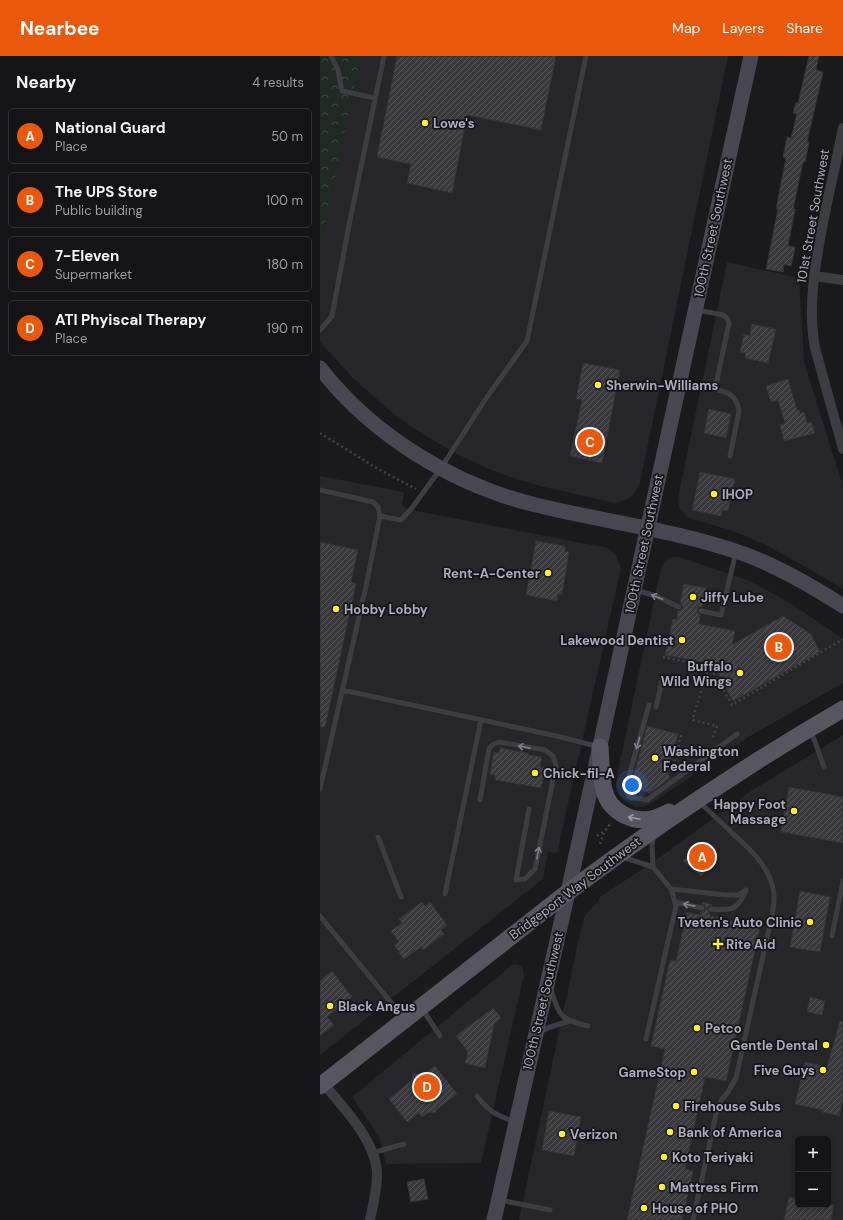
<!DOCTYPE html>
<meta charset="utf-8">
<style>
:root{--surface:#141315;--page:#212022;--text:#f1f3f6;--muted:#9d9ea0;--line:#333234;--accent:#ea580c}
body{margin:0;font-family:"DM Sans",sans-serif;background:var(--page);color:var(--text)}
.controls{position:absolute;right:12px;bottom:12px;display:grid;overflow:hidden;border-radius:6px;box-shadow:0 2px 6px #0003}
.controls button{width:36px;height:36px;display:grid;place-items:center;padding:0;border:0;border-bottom:1px solid var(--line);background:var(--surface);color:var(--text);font:20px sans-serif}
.you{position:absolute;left:312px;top:729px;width:14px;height:14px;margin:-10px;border:3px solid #fff;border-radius:50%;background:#1a73e8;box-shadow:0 0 0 6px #1a73e833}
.badge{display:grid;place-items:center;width:26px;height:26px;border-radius:50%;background:var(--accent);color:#fff;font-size:13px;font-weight:700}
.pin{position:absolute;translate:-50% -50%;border:2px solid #fff;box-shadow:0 1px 4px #0006}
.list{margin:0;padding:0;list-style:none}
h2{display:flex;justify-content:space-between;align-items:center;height:52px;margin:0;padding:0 16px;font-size:17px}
h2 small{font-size:13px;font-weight:400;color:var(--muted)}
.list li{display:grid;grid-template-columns:26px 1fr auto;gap:12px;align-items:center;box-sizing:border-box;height:56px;margin:0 8px 8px;padding:0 8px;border:1px solid var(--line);border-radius:6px}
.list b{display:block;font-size:15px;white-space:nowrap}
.list p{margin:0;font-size:13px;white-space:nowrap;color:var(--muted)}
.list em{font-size:13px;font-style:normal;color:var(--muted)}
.map{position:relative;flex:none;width:523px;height:1164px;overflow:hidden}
header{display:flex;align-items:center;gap:24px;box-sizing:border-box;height:56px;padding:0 20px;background:var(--accent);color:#fff}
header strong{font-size:19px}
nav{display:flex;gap:22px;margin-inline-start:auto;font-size:14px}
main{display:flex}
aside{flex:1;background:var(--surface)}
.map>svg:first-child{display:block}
.built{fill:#262529;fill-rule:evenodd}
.forest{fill:url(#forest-crowns)}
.building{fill:url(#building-hatch);stroke:#343338}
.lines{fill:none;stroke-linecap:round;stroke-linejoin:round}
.path{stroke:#404048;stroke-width:2.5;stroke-dasharray:2 3;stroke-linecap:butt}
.service{stroke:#3c3c43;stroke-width:5}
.minor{stroke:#3c3c43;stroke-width:10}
.secondary{stroke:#484751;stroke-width:15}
.primary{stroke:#565560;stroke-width:17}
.oneway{stroke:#7e7f8c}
.oneway2{stroke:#999aaa}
.poi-dot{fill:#fff12d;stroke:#151417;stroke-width:1.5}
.labels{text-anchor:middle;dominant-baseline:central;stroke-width:3.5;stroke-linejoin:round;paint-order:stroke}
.poi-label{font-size:13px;font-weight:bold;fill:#aaabbc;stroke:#151417;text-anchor:start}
.street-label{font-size:13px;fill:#aaabbc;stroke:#151417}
</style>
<header>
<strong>Nearbee</strong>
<nav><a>Map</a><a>Layers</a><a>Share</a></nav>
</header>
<main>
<aside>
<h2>Nearby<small>4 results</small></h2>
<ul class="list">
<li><span class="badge">A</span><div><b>National Guard</b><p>Place</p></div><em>50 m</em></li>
<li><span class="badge">B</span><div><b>The UPS Store</b><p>Public building</p></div><em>100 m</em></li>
<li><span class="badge">C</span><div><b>7-Eleven</b><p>Supermarket</p></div><em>180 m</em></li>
<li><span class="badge">D</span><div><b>ATI Phyiscal Therapy</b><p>Place</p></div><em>190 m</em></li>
</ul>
</aside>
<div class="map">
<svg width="523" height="1164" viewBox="0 0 523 1164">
<defs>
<pattern id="forest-crowns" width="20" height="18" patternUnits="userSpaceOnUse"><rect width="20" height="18" fill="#202a24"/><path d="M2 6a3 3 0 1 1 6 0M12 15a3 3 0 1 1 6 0" fill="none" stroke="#3e4642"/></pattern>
<pattern id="building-hatch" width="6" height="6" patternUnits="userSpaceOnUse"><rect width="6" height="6" fill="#3a393e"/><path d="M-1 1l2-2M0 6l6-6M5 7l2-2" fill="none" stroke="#545358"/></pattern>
</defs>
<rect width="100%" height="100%" fill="#1a191c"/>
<path class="built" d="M41,0H408L320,427L315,437L306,444L295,447L224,431L196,423L169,413L143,401L118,387L93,372L70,355L33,322L0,286V193Z
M407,206L479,222L484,306L523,430V533L498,518L444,488L415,476L367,461L359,451L358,442Z
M0,420L84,436L82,449L86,453L288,492L296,499L301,512L237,797L228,796L223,823L0,999Z
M353,501H359L430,525L470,547L519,580L523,585V627L430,680L332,747L323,751H316L304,745L299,738L297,732V720L341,512L344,507L348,503Z
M523,679V1164H199L260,877L264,862L269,854L278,846L280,841L298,829L336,804L431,735ZM478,1083H508V1149H478Z
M195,908L201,910L203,913L204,919L161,1107L66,1108L59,1081L32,1041L192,909Z"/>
<path class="forest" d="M0,0H41L0,193Z"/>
<path class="building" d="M77,0H236L221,74L147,59L132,137L87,127L91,108L57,101Z
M489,0H499L496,14L503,16L487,86H489L485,106H483L473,153H475L468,190L475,191L474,197L471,210L464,208L463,216L446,213L458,153H456L466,102L463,101L467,81L471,82L477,58L473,57L476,47H478Z
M432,268L456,273L448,307L425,302L426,297L420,296L424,278L430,280Z
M263,307L300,314L282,407L250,400L262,344L256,343Z
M468,323L477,354H479L480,358L484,356L487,367L491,366L495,377L464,385L460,369L465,367L458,344L451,346L446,330Z
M389,353L411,358L406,382L384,377Z
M380,416L415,423L408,455L402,454L401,460L372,454Z
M216,485L245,490V495L249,496L242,539L238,538L237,545L206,539Z
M0,486L38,494L31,526L36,528L5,671H0Z
M364,528L386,532L382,551H379L377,554V557L380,559L379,568L415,575L412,589L463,560L491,578L500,596L413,645L393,608L345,599L353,563L357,564L358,555L361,554L363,552L362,549L360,547Z
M327,670L358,678L347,716L350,722L330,737L311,730Z
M180,692L208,697V699L222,701L220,711L226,712L221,732L175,724V719L170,718L174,696L179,697Z
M469,731L523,741V787L461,776Z
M383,786L399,799L381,820L363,805L374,792L377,793Z
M480,835L510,841L500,896L470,891Z
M102,846L105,850L110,846L127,869L121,874L124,878L103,894L101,891L84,903L74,889L79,886L71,875L82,867L79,863Z
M383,846L392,849L389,850L387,852L388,855L390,857V860L440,872L406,1025L385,1021L365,1113L373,1115L362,1164H307L345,993L331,990L350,904L356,905L367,856L380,859L381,856L385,855L386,852L385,849L382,848Z
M12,915L32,941L7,961L14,969L0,980V925Z
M490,941L505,945L502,959L487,956Z
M173,952L181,962L174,968L165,1012L145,1007L148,996L136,980Z
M520,965L523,966V1042L519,1060L502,1056V1054L475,1048L485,1006L507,1011Z
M115,1010L137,1038L116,1054L115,1057L109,1056L102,1061L99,1057L87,1066L69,1043L92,1024L93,1017L103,1018Z
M229,1055L261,1061L254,1100L222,1094Z
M104,1123L108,1143L91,1146L87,1126Z
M469,1141L478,1143V1149H514L511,1164H464Z"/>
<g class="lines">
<path class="path" d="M0,377L58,413L96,433
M343,601L390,611L412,649L523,583
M388,611C385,629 376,646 373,664L397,670L392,684
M352,715L362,676
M277,780L283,776
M280,788L284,776L291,767"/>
<path class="service" d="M11,0L18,14L22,35L55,42
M0,274L12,260L29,169L64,0
M360,326L395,333L409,267L407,262L403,259L377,254
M395,333C410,337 416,339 419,355L410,400
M0,434L53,446L58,451L60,460L46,530L0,733
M60,460L81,464L92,452L121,412L167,341L207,285L266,0
M315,534L336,540L359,551
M381,555L401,559L416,496
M22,634L241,681L279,691
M329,649L307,727L306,733L309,741L327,744L417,678
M336,651L343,621
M491,675L504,711
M160,744L169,693L172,689L179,686L225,694L233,700L236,709L215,813L205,823L196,824L209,753
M58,781L81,841
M302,801L333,811
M351,833L405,839H418L426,834
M125,838L161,664
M355,846L382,852
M391,853C412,855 418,854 426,834
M0,860L83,961
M512,880L523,825
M231,934C240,961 240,963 268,970
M103,954L120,980
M220,976L230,971L250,965
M326,983L356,850L351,833L333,811L332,789L334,780
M157,1040C169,1056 176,1059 195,1066
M52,1097L84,1088
M180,1144L230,1154
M373,1164L396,1058L402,1043L408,1036L416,1022L449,873C451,862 455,850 454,839C452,812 430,793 411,776C401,766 390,756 379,746"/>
<path class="minor" d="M523,72C517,102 510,132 504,162C496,204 487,249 495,292L523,393
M494,220L523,224
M3,1027C23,1051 54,1083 57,1115C58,1130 53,1149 50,1164"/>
<path class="secondary" d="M0,312C52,379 133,429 216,449C285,466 356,474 424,498C460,511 492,530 523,550
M174,1164L248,836L431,0"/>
<path class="primary" d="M280,691C281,704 281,722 284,734C289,755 311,767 332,763C338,761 344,759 349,756
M0,1030L248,836C336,770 428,708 523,653"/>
</g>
<defs><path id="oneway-shaft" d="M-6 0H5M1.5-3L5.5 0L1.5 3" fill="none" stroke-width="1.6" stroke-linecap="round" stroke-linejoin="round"/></defs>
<g class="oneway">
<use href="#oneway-shaft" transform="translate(337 541) rotate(-159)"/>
<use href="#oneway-shaft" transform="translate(318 687) rotate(106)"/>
<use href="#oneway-shaft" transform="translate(204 691) rotate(-169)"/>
<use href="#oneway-shaft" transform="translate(218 797) rotate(-79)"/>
<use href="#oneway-shaft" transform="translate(369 849) rotate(-169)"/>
</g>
<use class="oneway2" href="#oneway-shaft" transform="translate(314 762) rotate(-168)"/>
<g class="poi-dot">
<circle cx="105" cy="67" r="4"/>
<circle cx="278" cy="329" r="4"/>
<circle cx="394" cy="438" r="4"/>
<circle cx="228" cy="517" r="4"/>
<circle cx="373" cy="541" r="4"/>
<circle cx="16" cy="553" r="4"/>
<circle cx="362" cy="584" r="4"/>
<circle cx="420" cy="617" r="4"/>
<circle cx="335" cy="702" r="4"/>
<circle cx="215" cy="717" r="4"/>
<circle cx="474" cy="755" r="4"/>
<circle cx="490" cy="866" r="4"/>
<path d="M396 882h4v4h4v4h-4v4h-4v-4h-4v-4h4z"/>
<circle cx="10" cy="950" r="4"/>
<circle cx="377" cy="972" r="4"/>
<circle cx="506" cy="989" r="4"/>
<circle cx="503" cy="1014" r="4"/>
<circle cx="374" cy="1016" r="4"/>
<circle cx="356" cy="1050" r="4"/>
<circle cx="350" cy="1076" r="4"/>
<circle cx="242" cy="1078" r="4"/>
<circle cx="344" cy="1101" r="4"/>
<circle cx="342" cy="1131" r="4"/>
<circle cx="324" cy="1152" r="4"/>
</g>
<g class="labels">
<g class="poi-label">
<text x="113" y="67">Lowe's</text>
<text x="286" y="329">Sherwin-Williams</text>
<text x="402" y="438">IHOP</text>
<text x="220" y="517" text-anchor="end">Rent-A-Center</text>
<text x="381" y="541">Jiffy Lube</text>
<text x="24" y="553">Hobby Lobby</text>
<text x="354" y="584" text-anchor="end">Lakewood Dentist</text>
<text x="412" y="610" text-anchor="end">Buffalo<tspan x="412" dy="15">Wild Wings</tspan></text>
<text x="343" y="695">Washington<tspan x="343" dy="15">Federal</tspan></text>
<text x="223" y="717">Chick-fil-A</text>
<text x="466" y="748" text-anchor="end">Happy Foot<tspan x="466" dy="15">Massage</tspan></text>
<text x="482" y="866" text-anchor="end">Tveten's Auto Clinic</text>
<text x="406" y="888">Rite Aid</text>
<text x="18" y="950">Black Angus</text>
<text x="385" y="972">Petco</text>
<text x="498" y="989" text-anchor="end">Gentle Dental</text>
<text x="495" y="1014" text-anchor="end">Five Guys</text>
<text x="366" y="1016" text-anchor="end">GameStop</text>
<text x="364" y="1050">Firehouse Subs</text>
<text x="358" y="1076">Bank of America</text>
<text x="250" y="1078">Verizon</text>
<text x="352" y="1101">Koto Teriyaki</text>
<text x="350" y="1131">Mattress Firm</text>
<text x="332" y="1152">House of PHO</text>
</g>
<g class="street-label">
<text transform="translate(493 160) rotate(-80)">101st Street Southwest</text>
<text transform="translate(393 172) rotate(-78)">100th Street Southwest</text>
<text transform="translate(324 488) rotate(-78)">100th Street Southwest</text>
<text transform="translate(255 832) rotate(-37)">Bridgeport Way Southwest</text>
<text transform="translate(223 945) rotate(-77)">100th Street Southwest</text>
</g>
</g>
</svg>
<div class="controls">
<button>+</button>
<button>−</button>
</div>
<div class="you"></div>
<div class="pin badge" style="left:382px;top:801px">A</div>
<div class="pin badge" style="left:459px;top:591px">B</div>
<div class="pin badge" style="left:270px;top:386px">C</div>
<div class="pin badge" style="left:107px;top:1031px">D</div>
</div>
</main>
